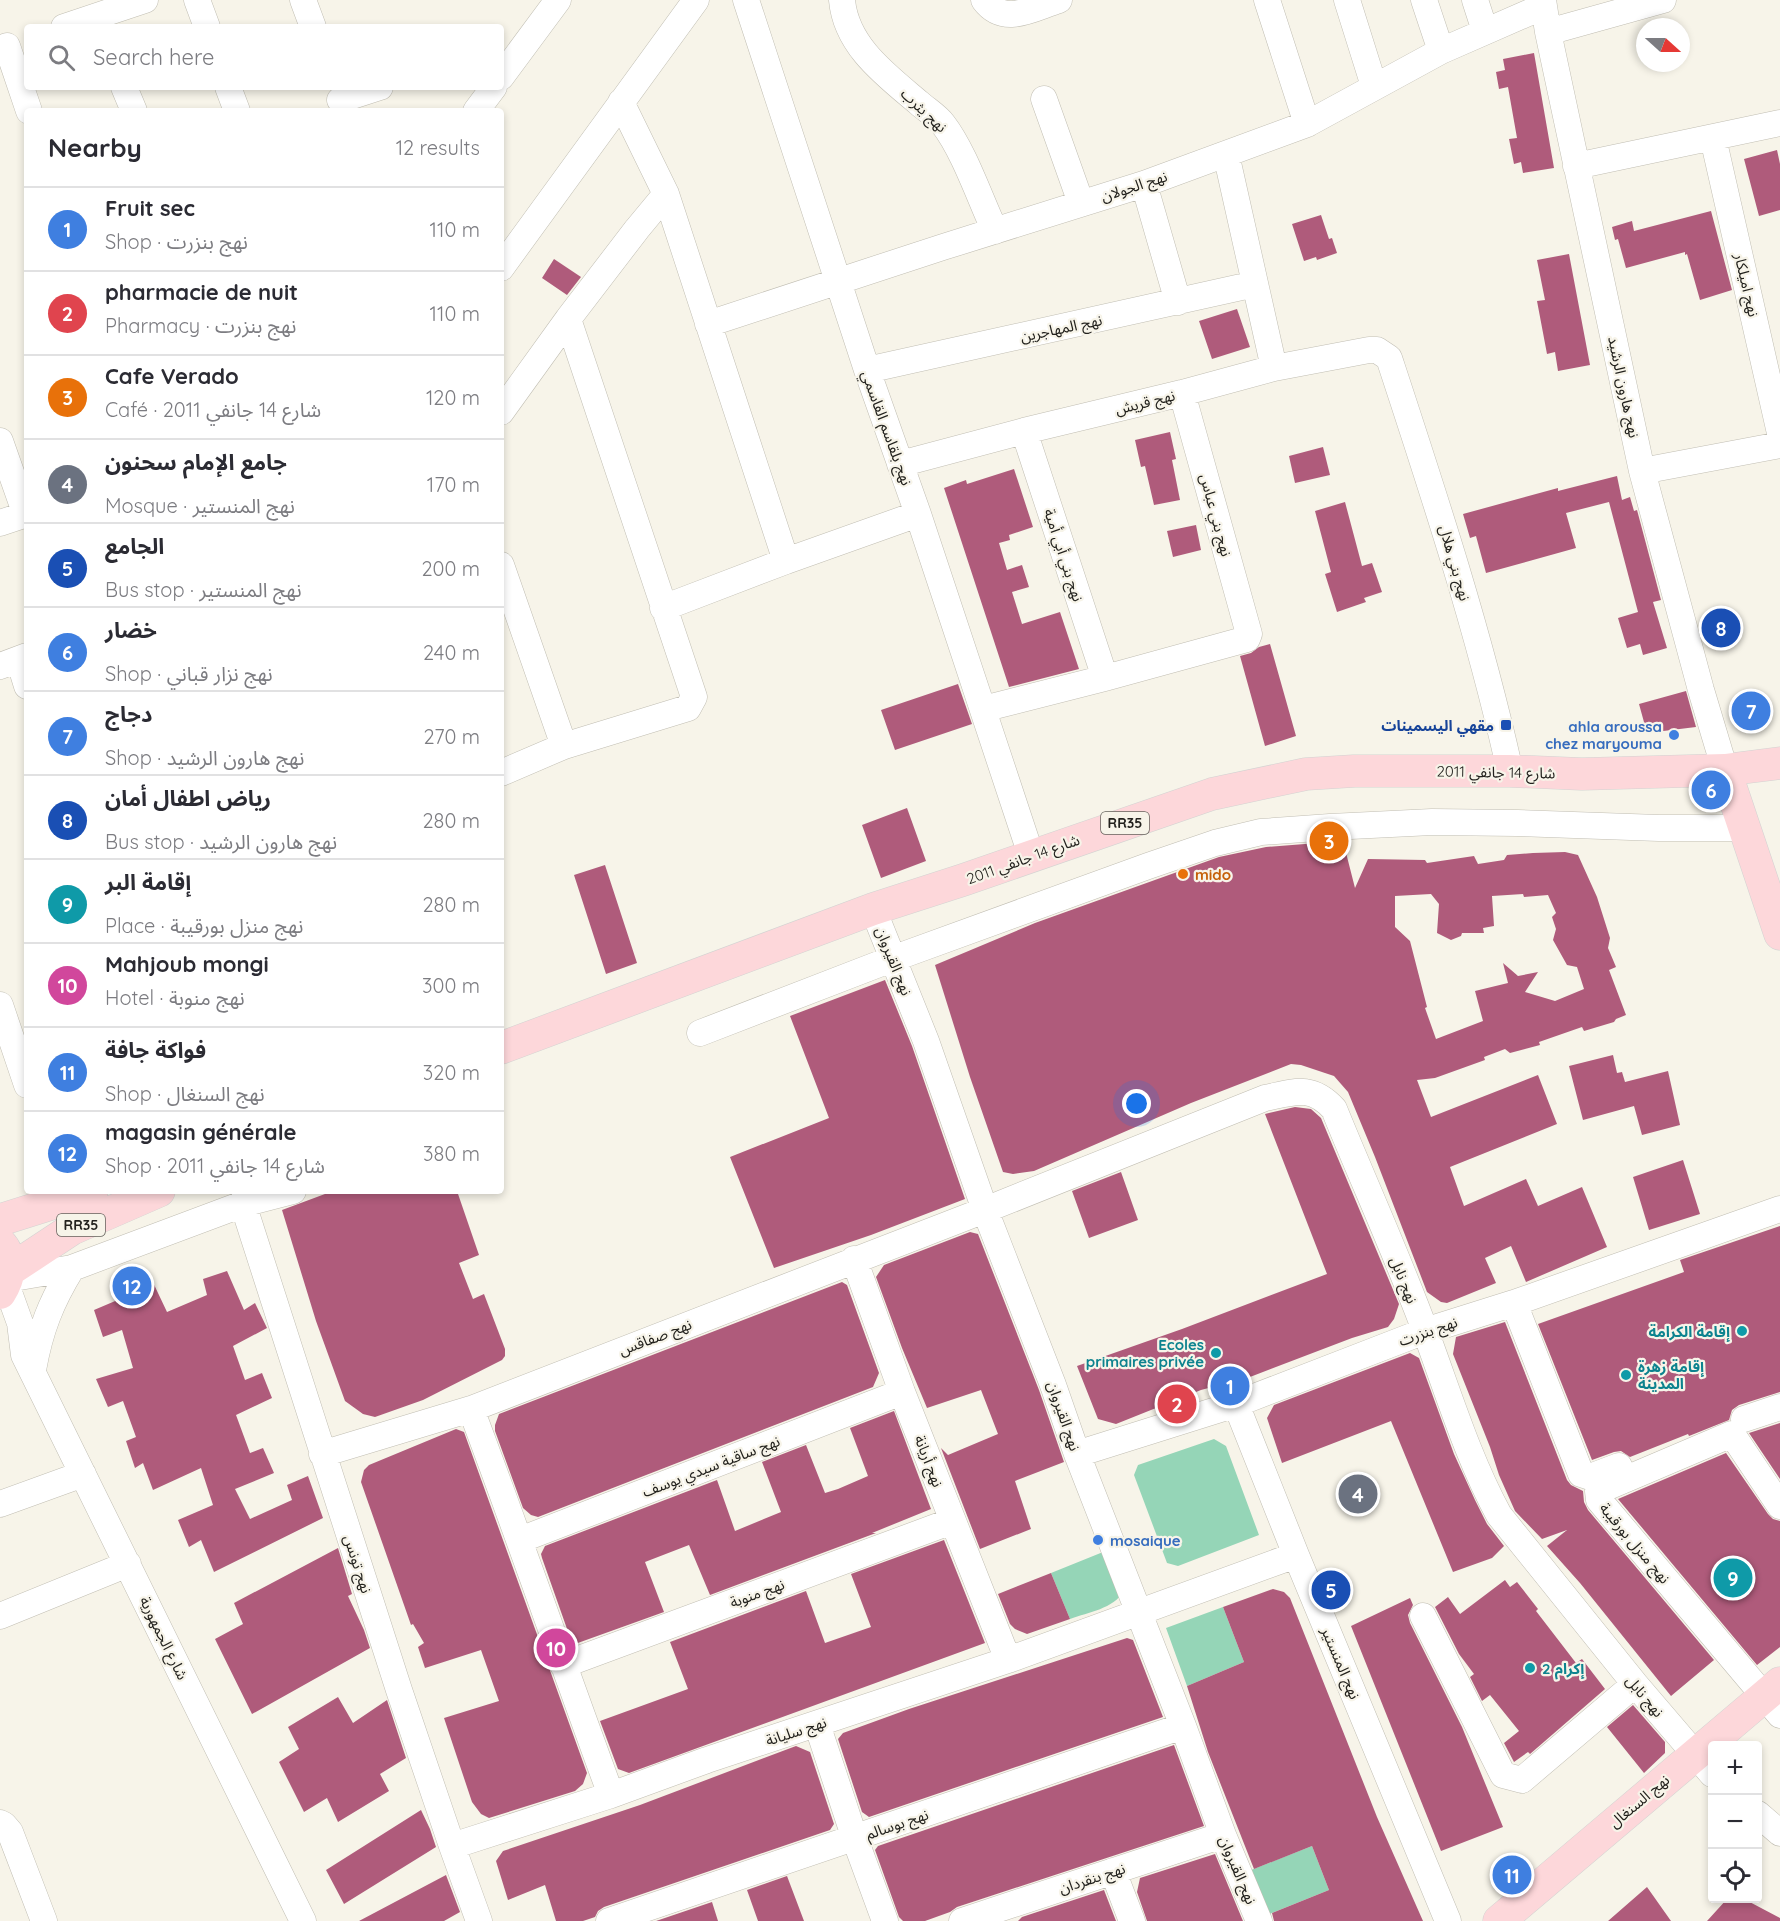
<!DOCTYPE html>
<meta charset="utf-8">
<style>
:root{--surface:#fff;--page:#f7f7f7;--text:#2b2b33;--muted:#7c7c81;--line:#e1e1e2;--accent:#883dae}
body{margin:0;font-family:Quicksand,"Noto Sans Arabic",sans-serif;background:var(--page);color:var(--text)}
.controls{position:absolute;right:18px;bottom:18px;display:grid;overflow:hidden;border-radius:6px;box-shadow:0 3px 9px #0003}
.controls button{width:54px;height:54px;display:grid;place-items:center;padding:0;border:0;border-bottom:2px solid var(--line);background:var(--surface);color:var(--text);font:30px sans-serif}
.compass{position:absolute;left:1636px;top:18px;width:54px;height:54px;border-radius:50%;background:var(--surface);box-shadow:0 3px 9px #0003;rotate:111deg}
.you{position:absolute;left:1137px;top:1104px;width:21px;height:21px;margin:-15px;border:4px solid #fff;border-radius:50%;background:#1a73e8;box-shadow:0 0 0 9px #1a73e833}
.badge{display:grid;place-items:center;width:39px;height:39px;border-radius:50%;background:var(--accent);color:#fff;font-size:20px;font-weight:700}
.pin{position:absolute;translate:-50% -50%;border:3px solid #fff;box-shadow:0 2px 6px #0006}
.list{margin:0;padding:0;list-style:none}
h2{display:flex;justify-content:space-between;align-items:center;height:78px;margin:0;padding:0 24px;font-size:26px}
h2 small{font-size:20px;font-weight:400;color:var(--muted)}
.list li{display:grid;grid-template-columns:39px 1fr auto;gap:18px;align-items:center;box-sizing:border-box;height:84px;padding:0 24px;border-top:2px solid var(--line)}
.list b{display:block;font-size:22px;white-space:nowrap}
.list p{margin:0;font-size:20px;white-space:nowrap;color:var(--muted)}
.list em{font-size:20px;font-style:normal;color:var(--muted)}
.icon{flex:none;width:33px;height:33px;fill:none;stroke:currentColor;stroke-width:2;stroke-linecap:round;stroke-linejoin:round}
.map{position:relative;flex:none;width:1780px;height:1921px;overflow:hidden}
.search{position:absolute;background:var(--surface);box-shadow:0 3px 9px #0003;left:24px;top:24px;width:480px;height:66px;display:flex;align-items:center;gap:15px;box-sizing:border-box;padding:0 21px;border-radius:6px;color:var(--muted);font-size:22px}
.panel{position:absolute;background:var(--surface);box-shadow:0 3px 9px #0003;left:24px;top:108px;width:480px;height:1086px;border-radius:6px}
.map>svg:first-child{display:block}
.green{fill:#95d5b7}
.building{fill:#af5b7b;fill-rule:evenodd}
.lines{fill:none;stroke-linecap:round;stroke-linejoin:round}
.minor-casing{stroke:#c1beb3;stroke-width:27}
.major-casing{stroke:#d3d3d2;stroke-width:33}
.minor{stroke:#fff;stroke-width:26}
.major{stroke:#fdd7da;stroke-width:32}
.transit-dot{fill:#1a4fb4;stroke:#f7f4e9;stroke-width:2}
.shop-dot{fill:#3f7fe0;stroke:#f7f4e9;stroke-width:2}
.food-dot{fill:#e8710a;stroke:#f7f4e9;stroke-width:2}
.culture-dot{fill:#0f9aa8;stroke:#f7f4e9;stroke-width:2}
.labels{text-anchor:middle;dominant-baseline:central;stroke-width:4.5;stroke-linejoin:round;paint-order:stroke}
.shield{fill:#f7f4e9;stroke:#63615b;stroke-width:1.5}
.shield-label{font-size:14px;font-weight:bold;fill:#23221e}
.street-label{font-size:15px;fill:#23221e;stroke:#f7f4e9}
.transit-label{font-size:15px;font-weight:bold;fill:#164399;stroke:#f7f4e9;text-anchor:end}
.shop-label{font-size:15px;font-weight:bold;fill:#366cbe;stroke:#f7f4e9;text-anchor:end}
.food-label{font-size:15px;font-weight:bold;fill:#c56008;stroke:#f7f4e9;text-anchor:start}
.culture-label{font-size:15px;font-weight:bold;fill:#0d838f;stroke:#f7f4e9;text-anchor:end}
</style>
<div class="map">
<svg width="1780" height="1921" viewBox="0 0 1780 1921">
<rect width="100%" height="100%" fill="#f7f4e9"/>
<path class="green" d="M1214,1439L1226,1446L1259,1535L1178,1566L1167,1563L1134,1475L1138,1465Z
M1108,1550L1124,1591C1113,1609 1089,1612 1070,1619L1051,1573Z
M1223,1607L1244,1662L1187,1686L1166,1628Z
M1312,1846L1329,1890L1267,1915L1251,1870Z"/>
<path class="building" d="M1534,53L1554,168L1523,173L1521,162L1514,164L1509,139L1517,138L1508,87L1499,89L1496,72L1505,70L1503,59Z
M1777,150L1780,164V210L1759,216L1744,159Z
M1711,211L1732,290L1700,300L1687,254L1685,255V252L1626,268L1618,239L1615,240L1612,227L1632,221L1634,231Z
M1321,215L1329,239L1332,238L1337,253L1317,260L1316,257L1304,261L1292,224Z
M1569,254L1590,365L1558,371L1555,352L1547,354L1537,301L1545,300L1537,260Z
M554,259L581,277L567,295L542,278Z
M1237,309L1250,347L1212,359L1199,321Z
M1170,432L1176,459L1172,460L1180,500L1154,505L1145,466L1141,467L1135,440Z
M1323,447L1330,475L1295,483L1289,456Z
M1014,469L1033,527L1009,535L1010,540L999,543L1007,570L1022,565L1029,587L1012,592L1022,624L1060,612L1079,669L1009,687L944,488L966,480L967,484Z
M1617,476L1622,500L1630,497L1634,511L1637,510L1661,600L1653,602L1667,648L1643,655L1640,644L1627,648L1618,618L1638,612L1609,502L1566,513L1576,548L1486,573L1476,536L1470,538L1463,514L1558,488V491Z
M1345,502L1362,566L1372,563L1382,592L1364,598L1366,602L1337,612L1325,574L1331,572L1315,511Z
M1196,525L1201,550L1173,557L1167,531Z
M1270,644L1296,736L1265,746L1240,656L1251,653L1259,647Z
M958,684L972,724L895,750L881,710Z
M1686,691L1696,727L1647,733L1639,704Z
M907,808L926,861L881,878L862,825Z
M1343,841L1355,888L1368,859L1425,860L1427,863L1474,856L1478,864L1504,860L1507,855L1533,853L1565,852L1578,855L1597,897L1610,938L1608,948L1616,967L1609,970L1626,1015L1616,1019L1614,1022L1584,1031L1582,1027L1539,1042L1540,1045L1510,1053L1505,1049L1484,1057L1485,1060L1435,1078L1417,1080L1431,1117L1538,1075L1557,1124L1450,1167L1464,1206L1526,1179L1538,1206L1582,1187L1607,1247L1526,1282L1511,1246L1485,1258L1496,1283L1447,1303L1441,1302L1427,1292L1375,1157L1348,1092L1334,1076L1301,1065L1291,1064L1191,1103L1034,1171L1013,1174L1003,1172L970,1077L935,965L1035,923L1219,857L1266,847ZM1431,894L1439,904L1437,933L1451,940L1461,936L1462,933H1484L1483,928L1494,926L1492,896L1523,894L1524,897L1548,895L1556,913L1552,917L1556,929L1553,940L1567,965L1577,967L1584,989L1555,1001L1525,992L1538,972L1518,976L1503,963L1508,983L1475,991L1483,1021L1436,1039L1425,1008L1427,1007L1410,941L1395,927V896Z
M605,865L637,963L606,974L574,875Z
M885,980L912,1046L965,1199L871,1235L774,1268L730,1157L829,1118L790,1016Z
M1613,1055L1617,1073L1622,1072L1625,1082L1668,1071L1680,1125L1642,1135L1634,1106L1583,1120L1569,1066Z
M1295,1107L1311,1109L1321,1118L1399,1304L1394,1319L1388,1327L1352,1338L1250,1377L1201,1390L1116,1424L1098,1419L1077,1366L1182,1329L1327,1274L1265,1114Z
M1683,1160L1700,1214L1649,1230L1633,1177Z
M1121,1172L1138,1220L1089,1238L1072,1191Z
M333,1191H457L479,1255L459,1263L473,1299L484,1294L505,1349V1356L502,1360L423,1400L375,1417L363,1414L345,1401L316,1321L282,1210Z
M1780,1226V1392L1739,1405L1732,1410L1729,1420L1689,1436L1688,1434L1630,1457L1621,1451L1614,1452L1592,1460L1538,1324L1684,1272L1680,1260Z
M970,1232L978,1234L1039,1390L1064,1462L1015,1481L1031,1529L980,1549L941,1448L948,1455L998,1434L981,1390L927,1408L902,1348L876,1277L884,1265Z
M227,1271L244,1310L255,1303L267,1328L233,1346L245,1380L262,1373L272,1398L236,1415L250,1453L263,1448L274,1473L235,1489L250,1519L292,1500L287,1485L308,1476L323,1518L214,1572L201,1540L189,1547L178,1520L213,1505L201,1468L153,1490L143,1463L135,1468L126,1441L136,1437L123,1401L108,1407L96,1379L133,1368L122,1330L103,1337L94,1310L127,1296L123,1284L149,1274L167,1312L207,1295L203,1279Z
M842,1282L847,1285L879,1373L873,1387L538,1517L531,1515L523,1508L495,1431V1425L499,1414Z
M1505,1322L1567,1480L1571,1485L1583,1491L1584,1502L1588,1510L1714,1660L1671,1696L1580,1583L1547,1546L1567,1530L1542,1539L1515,1511L1499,1475L1490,1447L1453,1354L1456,1337Z
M1410,1353L1419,1358L1454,1454L1475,1500L1487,1524L1504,1546L1492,1558L1453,1572L1391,1421L1282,1463L1267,1418L1274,1405Z
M894,1411L931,1509L872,1533H876L710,1595L689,1545L645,1562L664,1612L575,1644L572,1643L542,1558L541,1554L545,1546L717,1480L735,1531L781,1512L762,1462L806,1445L825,1493L838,1489L868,1476L850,1428Z
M1780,1423V1479L1749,1433Z
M456,1429L464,1432L587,1773L583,1784L575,1791L489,1818L481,1814L472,1802L444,1718L499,1701L481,1650L425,1668L418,1647L424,1643L413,1624L411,1625L361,1482L364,1470L369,1465Z
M1726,1453L1768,1514L1773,1519L1780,1521V1647L1757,1665L1618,1499Z
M944,1540L985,1643L629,1773L618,1769L600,1721L688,1689L670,1642L806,1591L825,1643L871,1627L851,1574Z
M338,1548L352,1594L348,1596L364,1630L370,1648L252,1714L215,1639L243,1624L234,1603Z
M1051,1573L1070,1619L1027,1634L1015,1629L1010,1624L998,1594Z
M1505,1580L1510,1587L1517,1582L1538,1609L1536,1611L1576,1663L1582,1659L1605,1689L1530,1754L1528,1752L1514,1762L1504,1743L1519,1731L1490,1695L1482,1701L1470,1677L1474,1674L1459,1654L1435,1607L1448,1597L1460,1614Z
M1273,1589L1284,1592L1290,1598L1377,1817L1423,1921H1274L1272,1913L1329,1890L1312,1846L1254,1869L1208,1752L1187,1686L1244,1662L1223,1607Z
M1410,1598L1413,1605L1408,1615L1410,1623L1462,1727L1503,1827L1441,1851L1351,1626Z
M1127,1638L1133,1640L1163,1717L869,1817L862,1812L838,1739L843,1733L909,1709Z
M338,1697L353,1723L387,1700L406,1758L380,1774L389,1791L338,1822L327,1798L304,1812L279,1762L299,1749L288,1727Z
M1633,1705L1665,1742V1753L1644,1773L1607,1727Z
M1174,1745L1204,1826L957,1907L950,1912L925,1921H903L899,1917L875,1850L878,1846Z
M796,1746L810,1752L834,1824L830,1830L604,1907L598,1911L595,1917L583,1921H556L545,1885L508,1900L496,1861L503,1851L640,1805Z
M421,1810L430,1829L436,1847L344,1904L326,1870Z
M1215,1854L1243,1921H1147L1137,1892L1140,1878Z
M446,1875L460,1912L444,1921H359Z
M787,1876L804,1921H758L747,1890Z
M1647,1887L1671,1921H1608Z
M1104,1890L1116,1921H1018L1022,1917Z
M1727,1899H1744L1780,1918V1921H1707Z
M712,1902L718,1921H656Z"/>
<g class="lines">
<g class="minor-casing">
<path id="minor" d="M197,0L207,27
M303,0L313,27
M746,0L867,370L918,514L1031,855
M842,0C846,46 886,75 919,103C927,110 937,116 943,124C964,151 980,199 995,231
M984,0C1004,27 1033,8 1059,0
M1267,0L1307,124
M1347,0L1374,86
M1424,0L1441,51
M1475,0L1485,31
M1543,0L1548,32L1642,471L1701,690L1725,770
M64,27L145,0
M1548,32L1663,0
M7,46L29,111
M501,77L558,0
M124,87L134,111
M228,87L237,111
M1044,99L1081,203
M340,100L380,87
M621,102L666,194L786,561
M476,111L494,87
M1713,138L1780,433
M1226,154L1274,368
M1576,166L1780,123
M1144,184L1178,302
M501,268L696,0
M708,324L943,247L1144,184L1307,124L1441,51L1544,6
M867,370L1255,284
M501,412L568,319L637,229L666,194
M1024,431L1105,678
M0,441L26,515
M900,464L1024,431L1182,393L1274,368L1369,350H1377L1389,358C1434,495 1479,631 1510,771
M1642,471L1780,445
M0,523L27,514
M501,565L564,746
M663,608L786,561L918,514
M19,660L27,686
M0,666L27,656
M983,709L1105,678L1247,639L1249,634L1182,393
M501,773L564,746L688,708L694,697L568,319
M873,909L926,1041L985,1210L1053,1385L1077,1454L1183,1726L1223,1835L1259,1921
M0,1005L27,1085
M700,1033L892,959L1148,866L1215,843L1261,832L1330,827L1432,822L1517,823L1659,828H1743
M246,1191L243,1204L399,1690L452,1846L479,1921
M854,1259L902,1392L1008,1660
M8,1279L72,1268L243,1204L293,1191
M6,1284L20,1323L24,1355L303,1921
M1514,1303L1581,1474L1590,1477L1619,1466
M33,1370C40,1330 51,1302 72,1268
M1236,1404L1296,1555L1448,1921
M471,1409C519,1537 564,1667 611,1795
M1744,1419L1780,1407
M322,1454L471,1409L985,1210L1265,1098C1294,1092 1311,1084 1334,1109C1364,1183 1398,1257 1426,1333C1449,1395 1468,1458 1499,1515L1635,1684L1712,1774
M1077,1454L1236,1404L1425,1331L1514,1303L1780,1209
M0,1504L83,1474
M1780,1506L1732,1434L1598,1491L1599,1500L1780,1715
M520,1540L902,1392
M0,1616L128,1564
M1423,1616L1503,1775L1522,1780L1635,1684
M563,1665L952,1521
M817,1724L855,1839L885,1921
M1758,1814L1780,1833
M0,1823L4,1825L10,1832L44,1921
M452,1846L611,1795L707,1760L1008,1660L1296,1555
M1113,1871L1132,1921
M609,1921L1183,1726
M962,1921L1223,1835"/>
</g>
<g class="major-casing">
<path id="major" d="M1725,770L1780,934
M501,1048L873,909L963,880L1212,794L1306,774L1354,771H1510L1582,774L1725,770L1780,763
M0,1220L92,1191
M0,1243C14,1258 10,1277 0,1293
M10,1270L72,1229L159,1191
M1499,1921L1780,1683"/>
</g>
<use href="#minor" class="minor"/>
<use href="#major" class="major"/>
</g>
<rect class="transit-dot" x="1500" y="719" width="12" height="12" rx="3"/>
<g class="shop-dot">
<circle cx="1674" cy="735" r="6"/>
<circle cx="1098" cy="1540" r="6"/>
</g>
<circle class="food-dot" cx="1183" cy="874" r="6"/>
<g class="culture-dot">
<circle cx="1742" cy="1331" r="6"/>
<circle cx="1216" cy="1353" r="6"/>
<circle cx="1626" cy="1375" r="6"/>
<circle cx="1530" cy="1668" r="6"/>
</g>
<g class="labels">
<g class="shield">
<rect x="1101" y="812" width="48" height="22" rx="4.5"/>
<rect x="57" y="1214" width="48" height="22" rx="4.5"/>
</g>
<g class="shield-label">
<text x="1125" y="823">RR35</text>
<text x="81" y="1225">RR35</text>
</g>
<g class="street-label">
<text transform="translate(924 110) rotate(43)">نهج يثرب</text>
<text transform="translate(1134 186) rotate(-18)">نهج الجولان</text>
<text transform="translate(1747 285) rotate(77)">نهج اميلكار</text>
<text transform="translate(1061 328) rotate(-12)">نهج المهاجرين</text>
<text transform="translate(1624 387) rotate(78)">نهج هارون الرشيد</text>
<text transform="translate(1145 402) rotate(-14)">نهج قريش</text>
<text transform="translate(887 428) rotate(70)">نهج بلقاسم القاسمي</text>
<text transform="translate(1216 515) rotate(75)">نهج بني عباس</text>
<text transform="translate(1064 555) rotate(72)">نهج بني أبي أمية</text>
<text transform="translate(1455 563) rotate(74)">نهج بني هلال</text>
<text transform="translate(1496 772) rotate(1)">شارع 14 جانفي 2011</text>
<text transform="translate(1023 859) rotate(-20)">شارع 14 جانفي 2011</text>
<text transform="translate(894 961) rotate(68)">نهج القيروان</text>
<text transform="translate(1404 1280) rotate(68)">نهج نابل</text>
<text transform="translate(1428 1331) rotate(-19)">نهج بنزرت</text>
<text transform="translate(655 1337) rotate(-21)">نهج صفاقس</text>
<text transform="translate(1064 1416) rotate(71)">نهج القيروان</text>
<text transform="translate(929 1461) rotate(69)">نهج أريانة</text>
<text transform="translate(711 1466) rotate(-21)">نهج ساقية سيدي يوسف</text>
<text transform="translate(1635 1543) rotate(50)">نهج منزل بورقيبة</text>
<text transform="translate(358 1564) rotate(72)">نهج تونس</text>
<text transform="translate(757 1593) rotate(-20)">نهج منوبة</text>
<text transform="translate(164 1638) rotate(64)">شارع الجمهورية</text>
<text transform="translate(1341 1663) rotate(67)">نهج المنستير</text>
<text transform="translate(1645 1696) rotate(50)">نهج نابل</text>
<text transform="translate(796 1731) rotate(-18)">نهج سليانة</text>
<text transform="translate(1639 1801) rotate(-40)">نهج السنغال</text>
<text transform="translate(897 1824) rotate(-19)">نهج بوسالم</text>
<text transform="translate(1238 1870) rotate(67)">نهج القيروان</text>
<text transform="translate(1092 1878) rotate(-18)">نهج بنقردان</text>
</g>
<g class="transit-label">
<text x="1494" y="725">مقهي اليسمينات</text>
</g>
<g class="shop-label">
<text x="1662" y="726">ahla aroussa<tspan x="1662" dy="17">chez maryouma</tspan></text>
<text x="1110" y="1540" text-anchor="start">mosaique</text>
</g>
<g class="food-label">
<text x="1195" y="874">mido</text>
</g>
<g class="culture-label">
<text x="1730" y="1331">إقامة الكرامة</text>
<text x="1204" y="1344">Ecoles<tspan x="1204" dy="17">primaires privée</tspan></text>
<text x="1638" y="1366" text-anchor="start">إقامة زهرة<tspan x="1638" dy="17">المدينة</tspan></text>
<text x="1542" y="1668" text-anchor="start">إكرام 2</text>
</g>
</g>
</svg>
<div class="controls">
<button>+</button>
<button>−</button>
<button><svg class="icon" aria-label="locate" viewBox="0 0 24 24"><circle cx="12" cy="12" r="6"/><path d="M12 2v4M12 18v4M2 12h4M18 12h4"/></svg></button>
</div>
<svg class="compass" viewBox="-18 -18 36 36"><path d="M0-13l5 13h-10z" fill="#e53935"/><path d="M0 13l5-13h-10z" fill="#7c7c81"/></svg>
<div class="you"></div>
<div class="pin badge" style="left:1230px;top:1386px;background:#3f7fe0">1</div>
<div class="pin badge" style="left:1177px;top:1404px;background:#e0444e">2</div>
<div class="pin badge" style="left:1329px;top:841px;background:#e8710a">3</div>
<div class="pin badge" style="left:1358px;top:1494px;background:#6b7280">4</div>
<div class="pin badge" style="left:1331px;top:1590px;background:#1a4fb4">5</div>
<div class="pin badge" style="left:1711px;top:790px;background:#3f7fe0">6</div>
<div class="pin badge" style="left:1751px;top:711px;background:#3f7fe0">7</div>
<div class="pin badge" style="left:1721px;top:628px;background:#1a4fb4">8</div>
<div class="pin badge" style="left:1733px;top:1578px;background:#0f9aa8">9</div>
<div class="pin badge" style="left:556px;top:1648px;background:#d1479c">10</div>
<div class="pin badge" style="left:1512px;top:1875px;background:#3f7fe0">11</div>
<div class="pin badge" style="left:132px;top:1286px;background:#3f7fe0">12</div>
<div class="search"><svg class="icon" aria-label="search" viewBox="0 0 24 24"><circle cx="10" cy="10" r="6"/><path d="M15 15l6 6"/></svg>Search here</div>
<section class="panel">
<h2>Nearby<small>12 results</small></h2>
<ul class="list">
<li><span class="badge" style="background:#3f7fe0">1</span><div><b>Fruit sec</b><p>Shop · نهج بنزرت</p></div><em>110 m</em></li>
<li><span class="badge" style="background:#e0444e">2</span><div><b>pharmacie de nuit</b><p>Pharmacy · نهج بنزرت</p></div><em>110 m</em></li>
<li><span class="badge" style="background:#e8710a">3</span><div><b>Cafe Verado</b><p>Café · شارع 14 جانفي 2011</p></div><em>120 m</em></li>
<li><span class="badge" style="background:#6b7280">4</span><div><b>جامع الإمام سحنون</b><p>Mosque · نهج المنستير</p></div><em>170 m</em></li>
<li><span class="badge" style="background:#1a4fb4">5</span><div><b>الجامع</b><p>Bus stop · نهج المنستير</p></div><em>200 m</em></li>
<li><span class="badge" style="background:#3f7fe0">6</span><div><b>خضار</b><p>Shop · نهج نزار قباني</p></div><em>240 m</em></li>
<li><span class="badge" style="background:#3f7fe0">7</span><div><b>دجاج</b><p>Shop · نهج هارون الرشيد</p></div><em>270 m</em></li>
<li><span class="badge" style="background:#1a4fb4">8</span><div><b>رياض اطفال أمان</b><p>Bus stop · نهج هارون الرشيد</p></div><em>280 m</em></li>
<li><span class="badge" style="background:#0f9aa8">9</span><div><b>إقامة البر</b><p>Place · نهج منزل بورقيبة</p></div><em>280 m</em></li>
<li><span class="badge" style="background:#d1479c">10</span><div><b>Mahjoub mongi</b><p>Hotel · نهج منوبة</p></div><em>300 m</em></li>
<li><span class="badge" style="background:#3f7fe0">11</span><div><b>فواكة جافة</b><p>Shop · نهج السنغال</p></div><em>320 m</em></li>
<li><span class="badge" style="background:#3f7fe0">12</span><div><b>magasin générale</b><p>Shop · شارع 14 جانفي 2011</p></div><em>380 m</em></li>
</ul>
</section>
</div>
